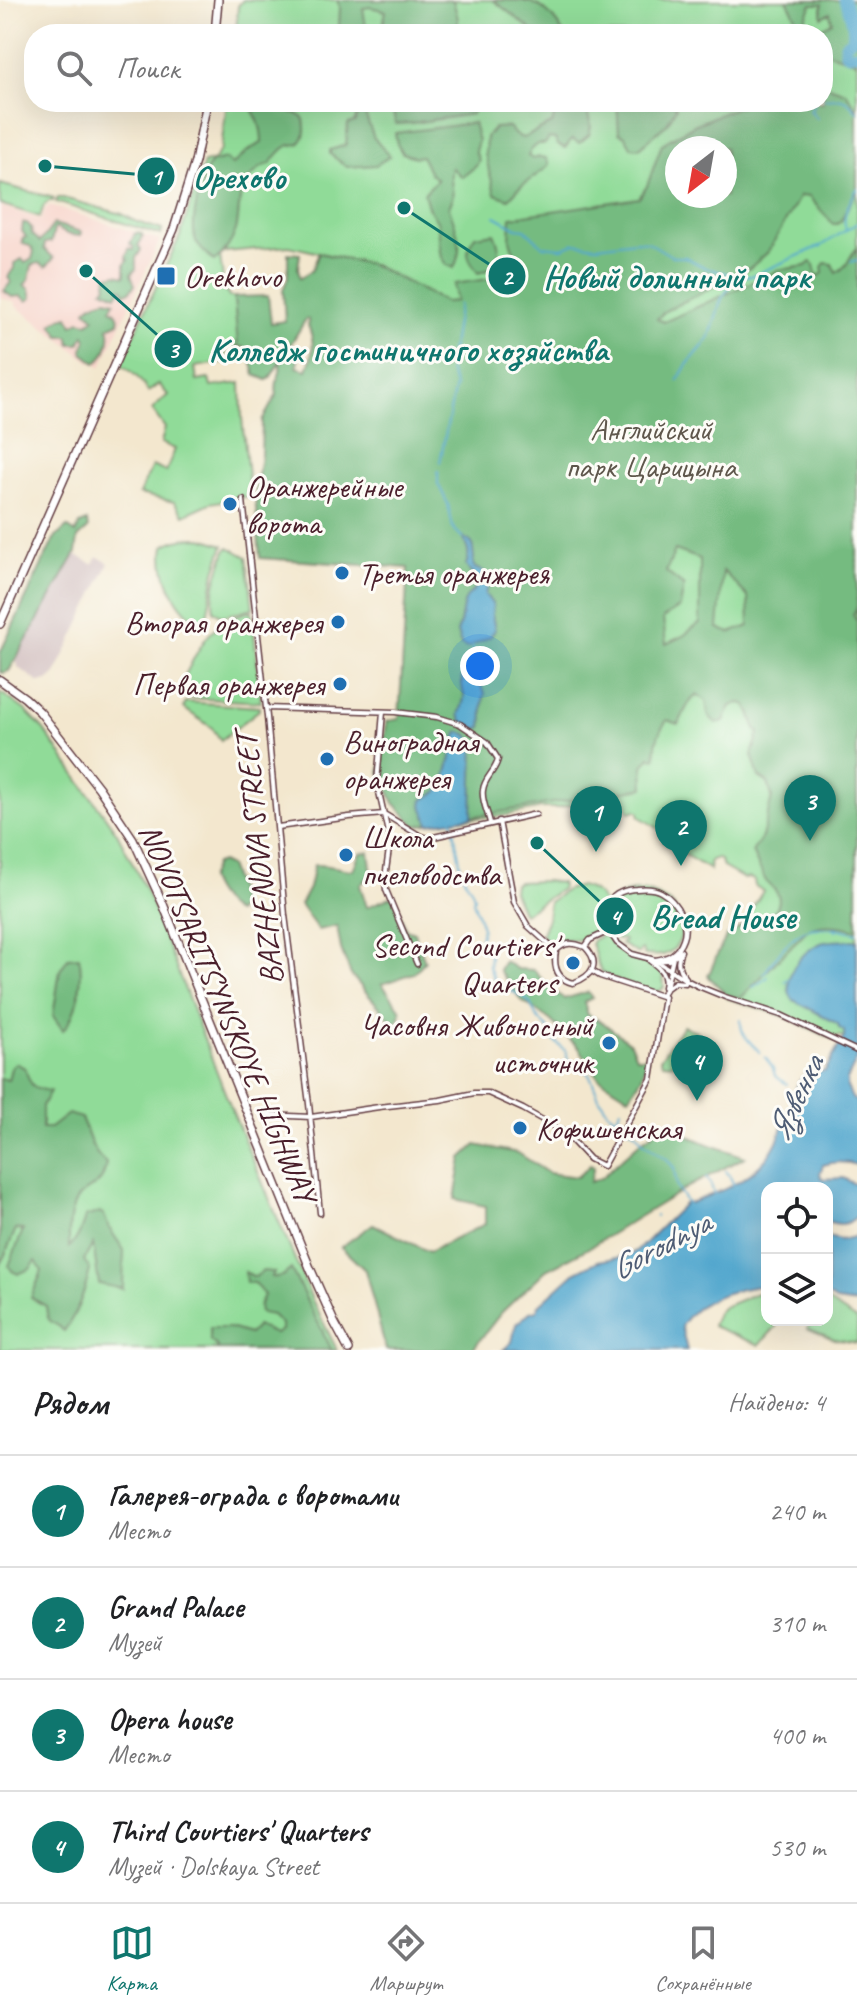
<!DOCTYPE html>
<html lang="ru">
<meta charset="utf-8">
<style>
:root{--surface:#fff;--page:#f2f2f2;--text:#202124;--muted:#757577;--line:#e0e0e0;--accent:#0f766e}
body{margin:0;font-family:Caveat,sans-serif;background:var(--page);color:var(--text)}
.controls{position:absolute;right:24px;bottom:24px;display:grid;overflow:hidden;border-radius:16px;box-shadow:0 8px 32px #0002}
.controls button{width:72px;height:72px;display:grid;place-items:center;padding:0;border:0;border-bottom:2px solid var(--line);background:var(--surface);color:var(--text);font:40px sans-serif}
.compass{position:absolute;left:665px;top:136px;width:72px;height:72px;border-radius:50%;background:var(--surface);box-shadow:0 8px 32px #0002;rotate:211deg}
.you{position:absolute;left:480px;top:666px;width:28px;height:28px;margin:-20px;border:6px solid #fff;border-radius:50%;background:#1a73e8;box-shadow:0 0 0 12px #1a73e833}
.badge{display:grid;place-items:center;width:52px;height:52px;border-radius:50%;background:var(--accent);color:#fff;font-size:26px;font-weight:700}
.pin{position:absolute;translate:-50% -66px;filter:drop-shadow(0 2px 4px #0008)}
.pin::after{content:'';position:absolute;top:42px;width:28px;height:24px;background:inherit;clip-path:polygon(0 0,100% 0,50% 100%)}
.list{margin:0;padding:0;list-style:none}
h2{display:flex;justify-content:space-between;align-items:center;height:104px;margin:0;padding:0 32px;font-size:34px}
h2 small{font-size:26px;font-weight:400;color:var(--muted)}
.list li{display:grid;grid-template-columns:52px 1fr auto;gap:24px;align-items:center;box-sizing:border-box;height:112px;padding:0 32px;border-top:2px solid var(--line)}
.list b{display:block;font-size:30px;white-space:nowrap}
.list p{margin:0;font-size:26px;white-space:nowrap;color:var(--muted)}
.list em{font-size:26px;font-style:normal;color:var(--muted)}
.icon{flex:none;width:44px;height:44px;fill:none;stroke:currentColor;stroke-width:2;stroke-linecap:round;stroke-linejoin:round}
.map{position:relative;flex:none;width:857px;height:1350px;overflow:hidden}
.search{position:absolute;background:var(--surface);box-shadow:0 8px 32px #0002;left:24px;right:24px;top:24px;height:88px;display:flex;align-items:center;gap:20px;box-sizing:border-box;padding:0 28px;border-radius:32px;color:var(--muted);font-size:30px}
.sheet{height:552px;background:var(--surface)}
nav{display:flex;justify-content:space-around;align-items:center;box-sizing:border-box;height:112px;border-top:2px solid var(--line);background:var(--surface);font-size:22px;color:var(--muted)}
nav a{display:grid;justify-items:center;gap:4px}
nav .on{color:var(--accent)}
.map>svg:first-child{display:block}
.built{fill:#f7d1c7}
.industrial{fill:#d2bfc0}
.green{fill:#90db98;stroke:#6d7d62;stroke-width:2;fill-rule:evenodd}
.forest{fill:#74bb80;stroke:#5f6d56;stroke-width:2;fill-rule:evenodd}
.water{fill:#52a7ce;stroke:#4e637c;stroke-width:2}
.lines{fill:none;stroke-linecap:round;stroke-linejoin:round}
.stream{stroke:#52a7ce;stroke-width:2}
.river{stroke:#52a7ce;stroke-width:11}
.pedestrian-casing{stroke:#633d43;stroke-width:7}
.secondary-casing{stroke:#633d43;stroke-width:10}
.pedestrian{stroke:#fff;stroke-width:4}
.secondary{stroke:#fff;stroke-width:7}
.poi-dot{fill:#1f6fb2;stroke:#fdfcf7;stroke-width:3}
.labels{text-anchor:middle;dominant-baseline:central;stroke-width:6;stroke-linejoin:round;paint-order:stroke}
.poi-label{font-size:32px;fill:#4a1f2b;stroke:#fdfcf7;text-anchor:start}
.park-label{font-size:32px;fill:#5f574c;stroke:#fdfcf7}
.street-label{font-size:32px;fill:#4a1f2b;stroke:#fdfcf7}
.water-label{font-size:34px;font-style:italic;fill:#4e5c74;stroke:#fdfcf7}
.leader{fill:none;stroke:#0f766e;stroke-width:3}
.callout-dot{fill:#0f766e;stroke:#fdfcf7;stroke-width:3}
.mark-label{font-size:24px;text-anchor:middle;font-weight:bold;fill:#fff}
.callout-label{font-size:34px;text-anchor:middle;font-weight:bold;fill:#0f766e;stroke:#fdfcf7;stroke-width:6;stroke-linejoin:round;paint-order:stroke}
</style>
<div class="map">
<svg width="857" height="1350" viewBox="0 0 857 1350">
<rect width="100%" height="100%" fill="#fdfcf7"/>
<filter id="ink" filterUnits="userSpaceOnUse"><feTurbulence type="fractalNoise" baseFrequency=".0125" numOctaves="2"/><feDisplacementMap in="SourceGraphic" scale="16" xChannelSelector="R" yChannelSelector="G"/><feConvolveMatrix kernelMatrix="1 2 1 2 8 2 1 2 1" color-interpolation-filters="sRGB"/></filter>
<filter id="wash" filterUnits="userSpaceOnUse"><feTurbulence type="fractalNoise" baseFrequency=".006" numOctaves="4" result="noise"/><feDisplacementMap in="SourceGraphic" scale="32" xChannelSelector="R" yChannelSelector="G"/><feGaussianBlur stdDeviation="1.8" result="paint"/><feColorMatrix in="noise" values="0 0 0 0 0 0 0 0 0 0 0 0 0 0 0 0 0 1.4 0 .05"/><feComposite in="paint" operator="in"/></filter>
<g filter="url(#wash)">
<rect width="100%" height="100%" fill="#f3e7ce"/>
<path class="built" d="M50,205L160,240L101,367L89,361L16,306V302L0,298V206L41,220L45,209Z"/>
<path class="industrial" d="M58,546L93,564L98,557L109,563L55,675L48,681L38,682L18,667L14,651Z"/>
<path class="green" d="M243,0H850L857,18V1033L844,1037L838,1036L835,1040L781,1015L727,998V992L711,975L763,891L755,886L754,880L749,878L744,879L723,867L721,861L717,858L711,860L709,863L710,870L664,842L669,840L672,836L671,831L667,828L661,830L640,817L639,812L636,810L630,812L620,793L557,808H541L501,816L452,820L445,302L373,265L289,246L226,252L220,256L224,287L229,297H234L238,347L225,349L227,362L195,367L197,381L209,379L211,387L241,383L242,418L250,496L210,503L184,515L174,502L139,494L152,466L166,472L175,449L161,443L165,428L152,410L168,395L159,384L148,392C142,380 132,371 120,364L180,236L204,163L214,160L221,149L227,102H823V34H236L238,6ZM677,148H725V196H677Z
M0,184L54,198L53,201H49L44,205L40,217L0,204Z
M58,198H63L122,214L137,222L162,230L161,235L56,202Z
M202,538L224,545L215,571L207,617L203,625C177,611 159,575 164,546C175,538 189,538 202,538Z
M229,547L247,557L253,608L223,616L214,611C210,592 220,568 226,550Z
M252,611L261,702L189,698L182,694L180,688L181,683C200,648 208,619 252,611Z
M0,692L25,710L43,729L117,833L146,890L233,1113L313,1302L337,1350H0Z
M186,702L259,707V710L221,740L211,727L183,708Z
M546,881L561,883L562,887L561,889L523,914L513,891L514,884L518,882Z
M580,886C606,892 606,907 603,930L582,940L563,939L549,944L542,936V933L547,921L549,902L566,890Z
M646,891C656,894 666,898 674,907C687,924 684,948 663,955C657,956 650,955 644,955L642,950L640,951L638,954L621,944L624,941L622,939L617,940C607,925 603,901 625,893C631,890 639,891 646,891Z
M602,935L608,937L624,953L638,960L650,961L663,972L664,987L660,991L655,992C642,988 605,980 600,969C596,962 595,952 591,944L594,939Z
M683,1026L696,1031L705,1048C693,1060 679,1065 662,1063L660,1059Z
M762,1291L767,1295V1320H777L776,1327L759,1345L712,1326L717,1313L723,1307Z
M827,1301L857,1320V1343L834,1339L807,1328L814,1320H827Z"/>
<path class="forest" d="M337,0H453L458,19V32L460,34H381L386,11L370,7L363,8L367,34H345L344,31L339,27L340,7Z
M493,0C531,0 544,0 564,34H537Z
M787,0H857V62L823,51V34H811L832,22L830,13L822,17V4H812L805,20L798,21Z
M823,84L846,92L857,110V190L841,221L837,224H833L809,197L800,196L768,252L750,268L665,311L657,319L664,322L779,270L806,266L811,262L814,265L816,273L819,276L823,273L822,267L825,263L832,264L836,273C852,263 847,258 857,248V607L853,615L857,621V930C842,926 820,922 806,931L741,998L727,995L708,976C714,964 720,945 728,935C740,922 786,919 778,895C776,889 770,886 766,881C761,872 757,862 752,852L762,837L772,797L768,783L759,777L752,755L759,733C751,724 753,712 745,704L739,703L731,706L724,721L716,724L708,714L706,701L698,695C686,701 686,713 678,724L667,720C659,731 654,744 656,757L654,759L650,757L643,766L644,788L416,826L394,803L380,772L387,721L399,719L408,568L260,558L255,496L261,455L262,421L277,394C273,381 283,374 280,364L291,350L295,352L298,359L297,367L307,370C312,358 315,346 311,334C307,320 309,334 308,319H306L270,378L267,380L255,375L249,352L243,347H238L234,297L268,296L271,323L285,321L283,290L288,277V253L300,254L298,268L300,278L312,270L319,253L373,265L445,302L456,301L454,284L494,278L517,262L510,240L511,217L639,198L647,186L662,144L694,125L749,102H823ZM677,148H725V196H677ZM675,550L700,559V623L683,636L666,644L663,618L680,607L684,586L666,572ZM723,571L748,597L749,626L730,633L718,628Z
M247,102H274L273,109L296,113L304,119C306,130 306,136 299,144C283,145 283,149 273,160C266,169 272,161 262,167C257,170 248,180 244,186C237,199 240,216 236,230C232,242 224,254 214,261C208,255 199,249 196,241C189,222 201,181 210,163L225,159L232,165L250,149L262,143C262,126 257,116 247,102Z
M390,102H477L472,114L466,115L412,123L396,124Z
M548,102H585L591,127L589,135L579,143L572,139L565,148L558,145L555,139L549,138L545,144H538L531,150L528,156L533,159L539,157L546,158L549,164L545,169L520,187L509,199L495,194L485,154L486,137L494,128L509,127L515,135L523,138L552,124L554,117Z
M617,102H674L676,108L667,124L639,148L631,147L625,136L619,133Z
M360,112H364L374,138L390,156L376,165L347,167L330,154V150L346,145L348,124L355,122L356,117Z
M473,123L478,141L475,151L479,160L476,166L462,177L452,168C447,181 458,193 449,207C456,230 465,245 454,268L445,264L440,252L438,223L428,207L424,193L437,180L430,173L421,156L415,157L402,153L397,144L395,133Z
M23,223H27L31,227L32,234L40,242L54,224L81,232L80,236L67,234L56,228L54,230L51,242L45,243L44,249L54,258L46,267L39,263L32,265L29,280L24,285L30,289L32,298L27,301L22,296L12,297L4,291L11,282L8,277L14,268V263L22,259L25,263L32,259L34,251L30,246L23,244L22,239L26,237L22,231Z
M135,233L142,234L143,238L138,246L141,250L136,258V269L131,274L135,285L130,291L124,294V289L120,287V291L116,295L103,289L107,286L106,281L108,276L116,274L125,276V264L128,260L126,257L129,248L134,250V247L130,244Z
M494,233C503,253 502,268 478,273C468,259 463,252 475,236Z
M107,299L115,301L111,309C117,311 119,315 119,322L108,327C112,338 106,357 96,363L83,353L82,350L87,339L84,335L79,344H71L68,336H60L52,324L61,318L68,316L73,325L80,321L88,323L95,318L86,310C91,303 99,301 107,299Z
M87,521L88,529L78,538L76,553L9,671L3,673L0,672V653L54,539L67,527L76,533L80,524Z
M369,852L372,874L360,885L367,907L393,896L406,929L414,932L425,961L414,973L382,984L401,1010L399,1019L394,1024L351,975L341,949L337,926L318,930L300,905L309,888L314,865C328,864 339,869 353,870L360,853Z
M221,862L229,866C234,879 240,895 240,908L236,913C225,908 213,891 209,879L215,864Z
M79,957C84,977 78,1015 63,1030L53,1016L60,970L68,958Z
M504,961L517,969L534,970L545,983L564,999L588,992L592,998L584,1002L588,1015L602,1022L630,1043L636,1057H647L642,1077L629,1097L599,1078L579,1048L550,1020L521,1000L499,970Z
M15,1063L25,1068C30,1085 32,1089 50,1091L42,1106V1128H50L68,1114L81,1118C89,1134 91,1152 106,1163C102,1190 93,1182 79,1197C68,1209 69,1232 69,1247C78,1240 82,1228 85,1217L100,1212L104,1215L109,1228L124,1250L123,1289L99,1284L93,1244L84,1260L90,1270C85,1291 77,1313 64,1331C53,1318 48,1329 46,1306L31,1298L42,1271L36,1261L30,1269L18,1274L12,1271L9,1266L23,1230L16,1229L0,1266V1078L8,1080L11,1068Z
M664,1125L703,1142L745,1157L688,1187L585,1250L546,1270L501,1313L472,1350H386L365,1270L341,1247L373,1224L429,1252L485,1224V1206L455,1199L462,1158L476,1145L518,1153L548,1173L577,1177L590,1165L594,1166L590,1182L601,1178L639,1143Z
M291,1269L332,1350H217L218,1347L210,1341V1328H230L249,1334L257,1326L275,1334L281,1330V1324L272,1315L260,1313L259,1306L264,1295L254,1283H246L245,1272L255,1277L263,1271L274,1272L272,1277C282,1278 284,1275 291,1269Z"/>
<path class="water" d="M463,537L472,543L474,558L473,564L475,568L484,572L489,583L485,594L493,605L492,614L495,630L490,637L467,648L461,645L457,632C463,621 460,607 467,597C473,589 477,589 480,580L470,572L466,565C471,550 467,550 463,537Z
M475,663L485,665L487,667L480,684L485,693C481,705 484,715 482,727L477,729L462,721L459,715C461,709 464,702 464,696C461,678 457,674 475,663Z
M459,732L467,734L474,742L472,817L429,824L422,806L423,800L437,792L444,784L456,738Z
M853,940L857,941V1059L847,1080V1087L852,1098L857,1102V1165C845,1161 835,1161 823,1165L820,1173L821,1177L824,1179L843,1178L857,1185V1216C848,1225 839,1226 827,1221V1188H767V1285C734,1289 699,1297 681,1326L687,1350H503L512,1342L516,1324L530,1312L537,1310L539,1305L574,1273L598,1261L628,1256L640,1248L686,1202L690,1203C717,1193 746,1183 766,1159C779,1143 785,1122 792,1102C794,1095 796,1085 801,1079C807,1073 817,1072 825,1071L844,1037V1031L839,1028L838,1024L793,1000C779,979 801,951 821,943C830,940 843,941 853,940Z
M857,1236V1304L836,1301L827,1295V1237L841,1240Z"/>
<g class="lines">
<path class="stream" d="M823,99C839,97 847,97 857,112
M816,102L810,110L817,118
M495,216L517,228L525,229L543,246L562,248L575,243L597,246L635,241L648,242L673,257H685L706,268L737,276H752L793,258L823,245L857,223
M846,229C841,215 850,202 857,189
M851,262L857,260
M449,364L459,304
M678,380L686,366L709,339L722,298L737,276
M440,462L455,386L449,370
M438,471V484L448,504L453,528L463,538
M472,646L474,663
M452,818L460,863L463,876L472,890L474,897L473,901L482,927L480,941L490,956L489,967L496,984L524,997L530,1003L536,1016L549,1030L552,1039L566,1051L568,1060L573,1067L587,1072L591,1078L599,1098L607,1110L616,1119L636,1133L644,1143L667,1159L674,1168L677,1188L687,1203
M836,931V928L857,933
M764,974C774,959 791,933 810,929C818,927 828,929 836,928
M785,981L789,979
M753,987L768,977
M741,1020C740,1035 750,1042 760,1052
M765,1057L773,1068L775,1076L787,1084
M616,1118L621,1109
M726,1171L729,1175
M730,1177L734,1185
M706,1178L711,1185L714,1194
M655,1216V1217"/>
<path class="river" d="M844,0C849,11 855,27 852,39L845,44V53L849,55L857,53"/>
</g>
</g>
<g filter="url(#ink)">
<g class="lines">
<g class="pedestrian-casing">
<path id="pedestrian" d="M243,500L267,717L285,915L309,1104L320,1213
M266,708L395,712L437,717L460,724L487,742L498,759C496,771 484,778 483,790C481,800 488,813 490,823
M383,712L377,783L390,842L385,878L386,890L417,964
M499,821L514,902L528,926L556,951C565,941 574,943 585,947L590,940L609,931L617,943L632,954L655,960L686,980L698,986L725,997L781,1015L857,1051
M278,827L349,817L384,814L419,835L428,838
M390,842L429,838L536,814
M609,931C601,907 610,890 637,889C645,888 654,888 661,892C670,897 677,906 681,915C685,923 686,931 683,939C678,953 669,958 655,960
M556,951C553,967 557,979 573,983C593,976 601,963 585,947
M681,951C676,961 678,970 686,978L685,983L675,982L667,988L664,987C667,974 660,968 650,961L669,960Z
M661,996L666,988L673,957
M268,1115L311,1117L379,1107L440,1100L474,1093H488L523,1109L564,1132L589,1159L603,1166L651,1079L664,997L600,976L592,971"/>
</g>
<g class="secondary-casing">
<path id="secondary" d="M215,34L218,0
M0,624L174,229L195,162L207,102
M0,680L25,698L40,712L99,788L133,839L163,904L310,1268L334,1322L349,1350"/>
</g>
<use href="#pedestrian" class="pedestrian"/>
<use href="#secondary" class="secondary"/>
</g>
</g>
<g class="poi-dot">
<rect x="156" y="266" width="20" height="20" rx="4"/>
<circle cx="230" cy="504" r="8"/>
<circle cx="342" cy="573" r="8"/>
<circle cx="338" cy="622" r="8"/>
<circle cx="340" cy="684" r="8"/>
<circle cx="327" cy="759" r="8"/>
<circle cx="346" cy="855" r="8"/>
<circle cx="573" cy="963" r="8"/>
<circle cx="609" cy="1043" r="8"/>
<circle cx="520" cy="1128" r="8"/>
</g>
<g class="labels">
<g class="poi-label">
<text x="184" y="276">Orekhovo</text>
<text x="246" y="486">Оранжерейные<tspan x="246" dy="37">ворота</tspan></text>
<text x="358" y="573">Третья оранжерея</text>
<text x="322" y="622" text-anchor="end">Вторая оранжерея</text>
<text x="324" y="684" text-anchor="end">Первая оранжерея</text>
<text x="343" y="741">Виноградная<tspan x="343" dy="37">оранжерея</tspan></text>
<text x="362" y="837">Школа<tspan x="362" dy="37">пчеловодства</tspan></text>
<text x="557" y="945" text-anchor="end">Second Courtiers'<tspan x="557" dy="37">Quarters</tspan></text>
<text x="593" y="1025" text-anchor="end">Часовня Живоносный<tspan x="593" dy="37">источник</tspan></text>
<text x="536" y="1128">Кофишенская</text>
</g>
<g class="park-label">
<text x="651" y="429">Английский<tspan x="651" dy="37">парк Царицына</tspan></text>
</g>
<g class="street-label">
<text transform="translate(259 859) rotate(-96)">BAZHENOVA STREET</text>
<text transform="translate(228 1013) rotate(67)">NOVOTSARITSYNSKOYE HIGHWAY</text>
</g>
<g class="water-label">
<text transform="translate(795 1098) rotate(-65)">Язвенка</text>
<text transform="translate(660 1245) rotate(-28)">Gorodnya</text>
</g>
</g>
<path class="leader" d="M45 166L156 176M404 208L507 276M86 271L173 349M537 843L615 916"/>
<g class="callout-dot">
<circle cx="45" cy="166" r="8"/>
<circle cx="404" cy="208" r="8"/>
<circle cx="86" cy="271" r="8"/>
<circle cx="537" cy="843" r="8"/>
<circle cx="156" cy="176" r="20"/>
<circle cx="507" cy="276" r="20"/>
<circle cx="173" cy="349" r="20"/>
<circle cx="615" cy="916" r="20"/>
</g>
<g class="mark-label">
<text x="156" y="185">1</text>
<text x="507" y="285">2</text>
<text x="173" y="358">3</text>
<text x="615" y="925">4</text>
</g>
<g class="callout-label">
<text x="239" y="188">Орехово</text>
<text x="677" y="288">Новый долинный парк</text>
<text x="408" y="361">Колледж гостиничного хозяйcтва</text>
<text x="723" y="928">Bread House</text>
</g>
</svg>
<div class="controls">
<button><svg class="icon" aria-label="locate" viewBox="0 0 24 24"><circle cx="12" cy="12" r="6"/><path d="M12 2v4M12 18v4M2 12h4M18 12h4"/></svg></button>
<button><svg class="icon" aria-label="layers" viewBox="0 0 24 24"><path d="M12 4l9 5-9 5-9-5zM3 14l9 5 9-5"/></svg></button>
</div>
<svg class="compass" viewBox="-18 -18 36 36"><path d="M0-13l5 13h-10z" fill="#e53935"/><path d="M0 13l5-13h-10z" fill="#757577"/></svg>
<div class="you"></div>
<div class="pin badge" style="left:596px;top:852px">1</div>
<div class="pin badge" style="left:681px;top:866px">2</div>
<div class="pin badge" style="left:810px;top:841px">3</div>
<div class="pin badge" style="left:697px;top:1101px">4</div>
<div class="search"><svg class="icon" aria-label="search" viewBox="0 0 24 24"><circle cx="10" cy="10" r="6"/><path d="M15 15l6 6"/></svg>Поиск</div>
</div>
<section class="sheet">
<h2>Рядом<small>Найдено: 4</small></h2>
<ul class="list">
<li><span class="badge">1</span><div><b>Галерея-ограда с воротами</b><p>Место</p></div><em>240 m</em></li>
<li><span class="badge">2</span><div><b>Grand Palace</b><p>Музей</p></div><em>310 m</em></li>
<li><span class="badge">3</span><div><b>Opera house</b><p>Место</p></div><em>400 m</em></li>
<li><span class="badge">4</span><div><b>Third Courtiers' Quarters</b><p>Музей · Dolskaya Street</p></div><em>530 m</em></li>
</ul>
</section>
<nav>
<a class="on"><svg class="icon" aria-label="map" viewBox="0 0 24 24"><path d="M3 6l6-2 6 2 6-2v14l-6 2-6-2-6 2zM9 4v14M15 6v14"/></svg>Карта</a>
<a><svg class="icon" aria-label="directions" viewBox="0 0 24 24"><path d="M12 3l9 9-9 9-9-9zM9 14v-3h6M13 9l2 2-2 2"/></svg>Маршрут</a>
<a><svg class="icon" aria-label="saved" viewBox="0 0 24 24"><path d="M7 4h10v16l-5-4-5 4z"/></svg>Сохранённые</a>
</nav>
